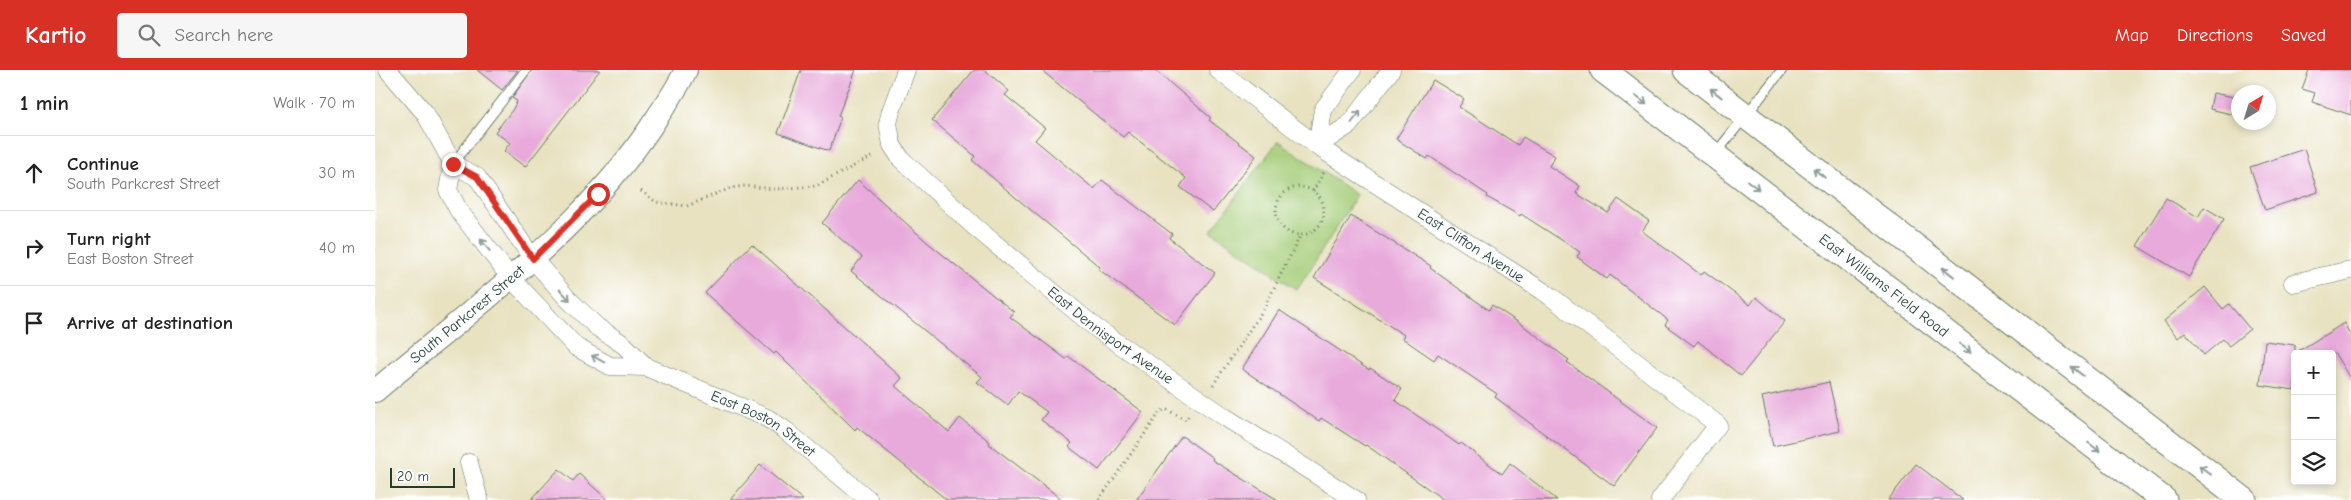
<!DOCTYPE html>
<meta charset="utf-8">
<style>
:root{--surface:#fff;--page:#f6f6f6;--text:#222;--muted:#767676;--line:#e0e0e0;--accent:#d93025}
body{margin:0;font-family:"Comic Neue",sans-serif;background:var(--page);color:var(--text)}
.controls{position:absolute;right:15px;bottom:15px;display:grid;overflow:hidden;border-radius:5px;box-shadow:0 2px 8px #0003}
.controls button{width:45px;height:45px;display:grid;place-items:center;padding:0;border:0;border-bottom:1px solid var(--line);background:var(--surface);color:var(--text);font:25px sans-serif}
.compass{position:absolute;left:1856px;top:15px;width:45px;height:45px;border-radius:50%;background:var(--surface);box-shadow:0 2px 8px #0003;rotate:38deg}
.scale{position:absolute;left:15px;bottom:12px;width:65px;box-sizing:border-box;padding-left:5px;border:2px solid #1f3d34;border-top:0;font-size:14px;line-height:18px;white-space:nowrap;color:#1f3d34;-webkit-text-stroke:4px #fff;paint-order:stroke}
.stop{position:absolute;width:15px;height:15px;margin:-11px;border:4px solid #d93025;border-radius:50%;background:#fff}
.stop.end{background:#d93025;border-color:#fff;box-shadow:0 1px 5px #0008}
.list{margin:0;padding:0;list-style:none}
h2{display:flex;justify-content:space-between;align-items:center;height:65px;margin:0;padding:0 20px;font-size:21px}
h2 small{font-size:16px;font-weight:400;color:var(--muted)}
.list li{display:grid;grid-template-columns:32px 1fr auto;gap:15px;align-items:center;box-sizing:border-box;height:75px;padding:0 20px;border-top:1px solid var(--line)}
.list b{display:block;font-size:19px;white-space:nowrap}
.list p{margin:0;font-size:16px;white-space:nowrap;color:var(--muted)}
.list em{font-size:16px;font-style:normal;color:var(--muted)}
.icon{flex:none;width:28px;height:28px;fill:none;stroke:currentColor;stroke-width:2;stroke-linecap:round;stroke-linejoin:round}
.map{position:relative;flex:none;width:1976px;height:430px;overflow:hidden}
header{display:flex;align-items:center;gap:30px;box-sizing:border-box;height:70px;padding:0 25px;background:var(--accent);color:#fff}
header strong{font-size:24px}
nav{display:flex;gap:28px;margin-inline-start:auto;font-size:18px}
.search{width:350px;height:45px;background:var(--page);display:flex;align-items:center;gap:12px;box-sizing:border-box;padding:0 18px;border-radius:5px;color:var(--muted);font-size:19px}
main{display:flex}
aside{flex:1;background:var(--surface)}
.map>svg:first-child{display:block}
.green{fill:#a4cc77;stroke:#628456}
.building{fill:#e8aadb}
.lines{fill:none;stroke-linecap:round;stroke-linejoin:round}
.service-casing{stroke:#657765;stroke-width:11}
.minor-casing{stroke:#657765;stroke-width:19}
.tertiary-casing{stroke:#657765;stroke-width:24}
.secondary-casing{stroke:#657765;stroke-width:27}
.path{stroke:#657765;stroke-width:3;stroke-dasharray:1 4;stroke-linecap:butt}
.service{stroke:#fff;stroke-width:9}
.minor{stroke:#fff;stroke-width:18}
.tertiary{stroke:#fff;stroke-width:22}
.secondary{stroke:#fff;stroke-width:25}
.oneway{stroke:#8f9e9a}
.route{stroke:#d93025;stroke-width:6}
.labels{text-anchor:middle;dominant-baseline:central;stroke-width:4;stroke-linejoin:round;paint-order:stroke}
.street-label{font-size:15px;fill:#1f3d34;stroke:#fff}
</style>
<header>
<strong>Kartio</strong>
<div class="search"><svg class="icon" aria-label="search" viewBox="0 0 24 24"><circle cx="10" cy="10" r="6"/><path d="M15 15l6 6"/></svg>Search here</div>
<nav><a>Map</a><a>Directions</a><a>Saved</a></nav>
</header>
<main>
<aside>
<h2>1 min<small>Walk · 70 m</small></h2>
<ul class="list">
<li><svg class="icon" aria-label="ahead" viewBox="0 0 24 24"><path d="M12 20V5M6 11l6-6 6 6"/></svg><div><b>Continue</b><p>South Parkcrest Street</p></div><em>30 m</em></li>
<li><svg class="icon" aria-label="right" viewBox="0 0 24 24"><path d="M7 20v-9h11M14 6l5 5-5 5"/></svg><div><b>Turn right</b><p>East Boston Street</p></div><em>40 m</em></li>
<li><svg class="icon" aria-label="arrive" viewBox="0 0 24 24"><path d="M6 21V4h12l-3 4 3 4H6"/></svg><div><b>Arrive at destination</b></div></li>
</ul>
</aside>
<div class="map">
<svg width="1976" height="430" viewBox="0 0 1976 430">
<rect width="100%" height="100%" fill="#fff"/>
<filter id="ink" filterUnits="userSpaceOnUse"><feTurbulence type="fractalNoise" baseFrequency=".02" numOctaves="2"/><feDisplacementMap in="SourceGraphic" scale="10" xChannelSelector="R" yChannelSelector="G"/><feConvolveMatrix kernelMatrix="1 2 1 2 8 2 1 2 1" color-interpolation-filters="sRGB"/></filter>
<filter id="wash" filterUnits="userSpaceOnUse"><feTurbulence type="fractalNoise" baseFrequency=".0096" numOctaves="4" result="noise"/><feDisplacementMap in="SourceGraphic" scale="20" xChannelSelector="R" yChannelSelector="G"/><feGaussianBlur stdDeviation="1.12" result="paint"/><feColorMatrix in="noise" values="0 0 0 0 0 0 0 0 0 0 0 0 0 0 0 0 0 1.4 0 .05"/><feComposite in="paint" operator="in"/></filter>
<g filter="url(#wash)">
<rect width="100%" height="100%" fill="#e8e2c1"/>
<path class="green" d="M903,71L982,125L922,220L836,161Z"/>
<g id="blocks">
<path class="building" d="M102,0H143L127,20Z
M157,0H225L150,97L129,81L135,73L120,62L138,39L142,31L137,28Z
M426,0H481L463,46L466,47L454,81L403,63Z
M599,0H610L634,21L630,25L670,58L660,70L719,119L727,110L797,164L794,168L840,203L800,255L723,199L725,197L640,127L597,90L600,86L557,50Z
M666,0H780L836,48L834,50L881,86L838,142L805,117L811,108L753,62L748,67Z
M1934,0H1976V45L1937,32L1940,23L1927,19Z
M1058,10L1089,29L1084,37L1143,75L1148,67L1180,86L1174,96L1205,116L1201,123L1233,143L1243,129L1274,151L1267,161L1326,205L1329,201L1375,235L1381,227L1410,251L1366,306L1323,271L1319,276L1290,255L1293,250L1235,205L1232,209L1202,187L1205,182L1146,144L1145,146L1112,127L1113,125L1054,86L1052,89L1021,69Z
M1838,23L1864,28V46L1835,39Z
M1929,79L1943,122L1890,140L1875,97Z
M483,110L552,172L639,242L635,247L691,289L693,286L768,342L724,400L694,377L697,373L666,350L672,342L643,321L633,335L602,312L607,307L476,201L487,187L447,153Z
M1791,128L1823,147L1829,137L1849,149L1814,207L1762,176Z
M976,146L1056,196L1055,198L1114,240L1117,235L1150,257L1194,290L1192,292L1282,358L1239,416L1120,327L1122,324L1063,284L1059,290L1027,268L1029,265L939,208Z
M377,174L527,308L520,316L574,362L585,348L615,372L614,374L688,430H572L482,357L480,360L401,282L399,284L330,223Z
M1830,217L1848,239L1854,234L1875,259L1854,276L1848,269L1829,285L1810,262L1803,268L1789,251Z
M904,240L994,300L995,298L1027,319L1020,330L1084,375L1086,373L1127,404L1135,393L1182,430H1069L991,375L990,376L946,348L944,351L867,299Z
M1969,253L1976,266V310L1960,284H1920V320L1885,315L1890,271L1920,275V283Z
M1454,312L1465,361L1398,376L1387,327Z
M807,366L838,388L837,390L903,430H761Z
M1541,394L1588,430H1513Z
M385,395L428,430H355Z
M184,399L198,411L204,404L233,430H156Z"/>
</g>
</g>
<g filter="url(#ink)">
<use href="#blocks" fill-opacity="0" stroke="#657765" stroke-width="1"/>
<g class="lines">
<g class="service-casing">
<path id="service" d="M1341,83L1407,0
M78,94L151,0"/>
</g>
<g class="minor-casing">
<g id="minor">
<path d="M13,0L50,43L78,94"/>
<path id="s1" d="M531,0L516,41L513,53L517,75L526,89L600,157L721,258L850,347L981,430"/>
<path id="s2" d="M843,0L942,76L1175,226L1343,355L1285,430"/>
<path d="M942,76L974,55L1016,0"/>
<path d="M942,76L948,40L977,0"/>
<path d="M1918,213L1976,200"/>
<path id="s3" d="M271,297L249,275L222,257L192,228L158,189L102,107L78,94L73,120L84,141L135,207L201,277L235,296L271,297L392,348L410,360L494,430"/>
<path d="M94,393L104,430"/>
</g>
</g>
<g class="tertiary-casing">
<g id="tertiary">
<path id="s4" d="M0,321C99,237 210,159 281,49C292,33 303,17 311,0"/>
</g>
</g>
<g class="secondary-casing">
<g id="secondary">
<path id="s5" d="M1228,0L1789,430"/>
<path d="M1311,0L1869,430"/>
</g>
</g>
<path class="path" d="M901 141a24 24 0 1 1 48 0a24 24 0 1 1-48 0Z
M266,121L281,132L312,136L356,118L370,116L400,119L441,116L500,85
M938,121L949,102
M838,315L888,240L925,166
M724,430L785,342L791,339L811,350L814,345"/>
<use href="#service" class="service"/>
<use href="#minor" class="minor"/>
<use href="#tertiary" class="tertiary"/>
<use href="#secondary" class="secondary"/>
</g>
<defs><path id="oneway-shaft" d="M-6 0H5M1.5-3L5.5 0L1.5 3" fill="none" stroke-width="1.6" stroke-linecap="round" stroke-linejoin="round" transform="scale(1.25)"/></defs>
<g class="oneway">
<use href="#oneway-shaft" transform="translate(1341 23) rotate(-142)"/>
<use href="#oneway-shaft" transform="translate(1266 30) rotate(37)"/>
<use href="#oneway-shaft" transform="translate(981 47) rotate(-53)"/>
<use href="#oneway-shaft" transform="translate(1444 103) rotate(-142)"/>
<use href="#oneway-shaft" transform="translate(1378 115) rotate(37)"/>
<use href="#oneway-shaft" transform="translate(110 175) rotate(-128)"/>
<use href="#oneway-shaft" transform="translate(1573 202) rotate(-142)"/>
<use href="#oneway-shaft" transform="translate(190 225) rotate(47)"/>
<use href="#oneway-shaft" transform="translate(1590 278) rotate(37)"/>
<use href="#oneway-shaft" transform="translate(223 289) rotate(-151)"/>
<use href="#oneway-shaft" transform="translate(1702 301) rotate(-142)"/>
<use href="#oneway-shaft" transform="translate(1719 377) rotate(37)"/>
<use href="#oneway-shaft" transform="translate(1830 400) rotate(-142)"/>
</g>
</g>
<g class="lines" filter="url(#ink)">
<path class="route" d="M78,94L102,107L158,189L223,124"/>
</g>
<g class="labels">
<g class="street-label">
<text stroke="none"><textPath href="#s2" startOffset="308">East Clifton Avenue</textPath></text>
<text stroke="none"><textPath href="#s5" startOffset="354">East Williams Field Road</textPath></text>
<text stroke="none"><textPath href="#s4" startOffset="120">South Parkcrest Street</textPath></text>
<text stroke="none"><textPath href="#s1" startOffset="369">East Dennisport Avenue</textPath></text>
<text stroke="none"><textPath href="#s3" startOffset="719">East Boston Street</textPath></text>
</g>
</g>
</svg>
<div class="controls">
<button>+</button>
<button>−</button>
<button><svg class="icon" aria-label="layers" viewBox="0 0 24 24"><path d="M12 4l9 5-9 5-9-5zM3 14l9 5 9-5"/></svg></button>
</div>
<svg class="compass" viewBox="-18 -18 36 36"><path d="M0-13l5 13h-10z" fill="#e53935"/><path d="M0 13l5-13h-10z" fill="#767676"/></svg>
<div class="scale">20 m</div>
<div class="stop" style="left:223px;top:124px"></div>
<div class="stop end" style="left:78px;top:94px"></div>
</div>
</main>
